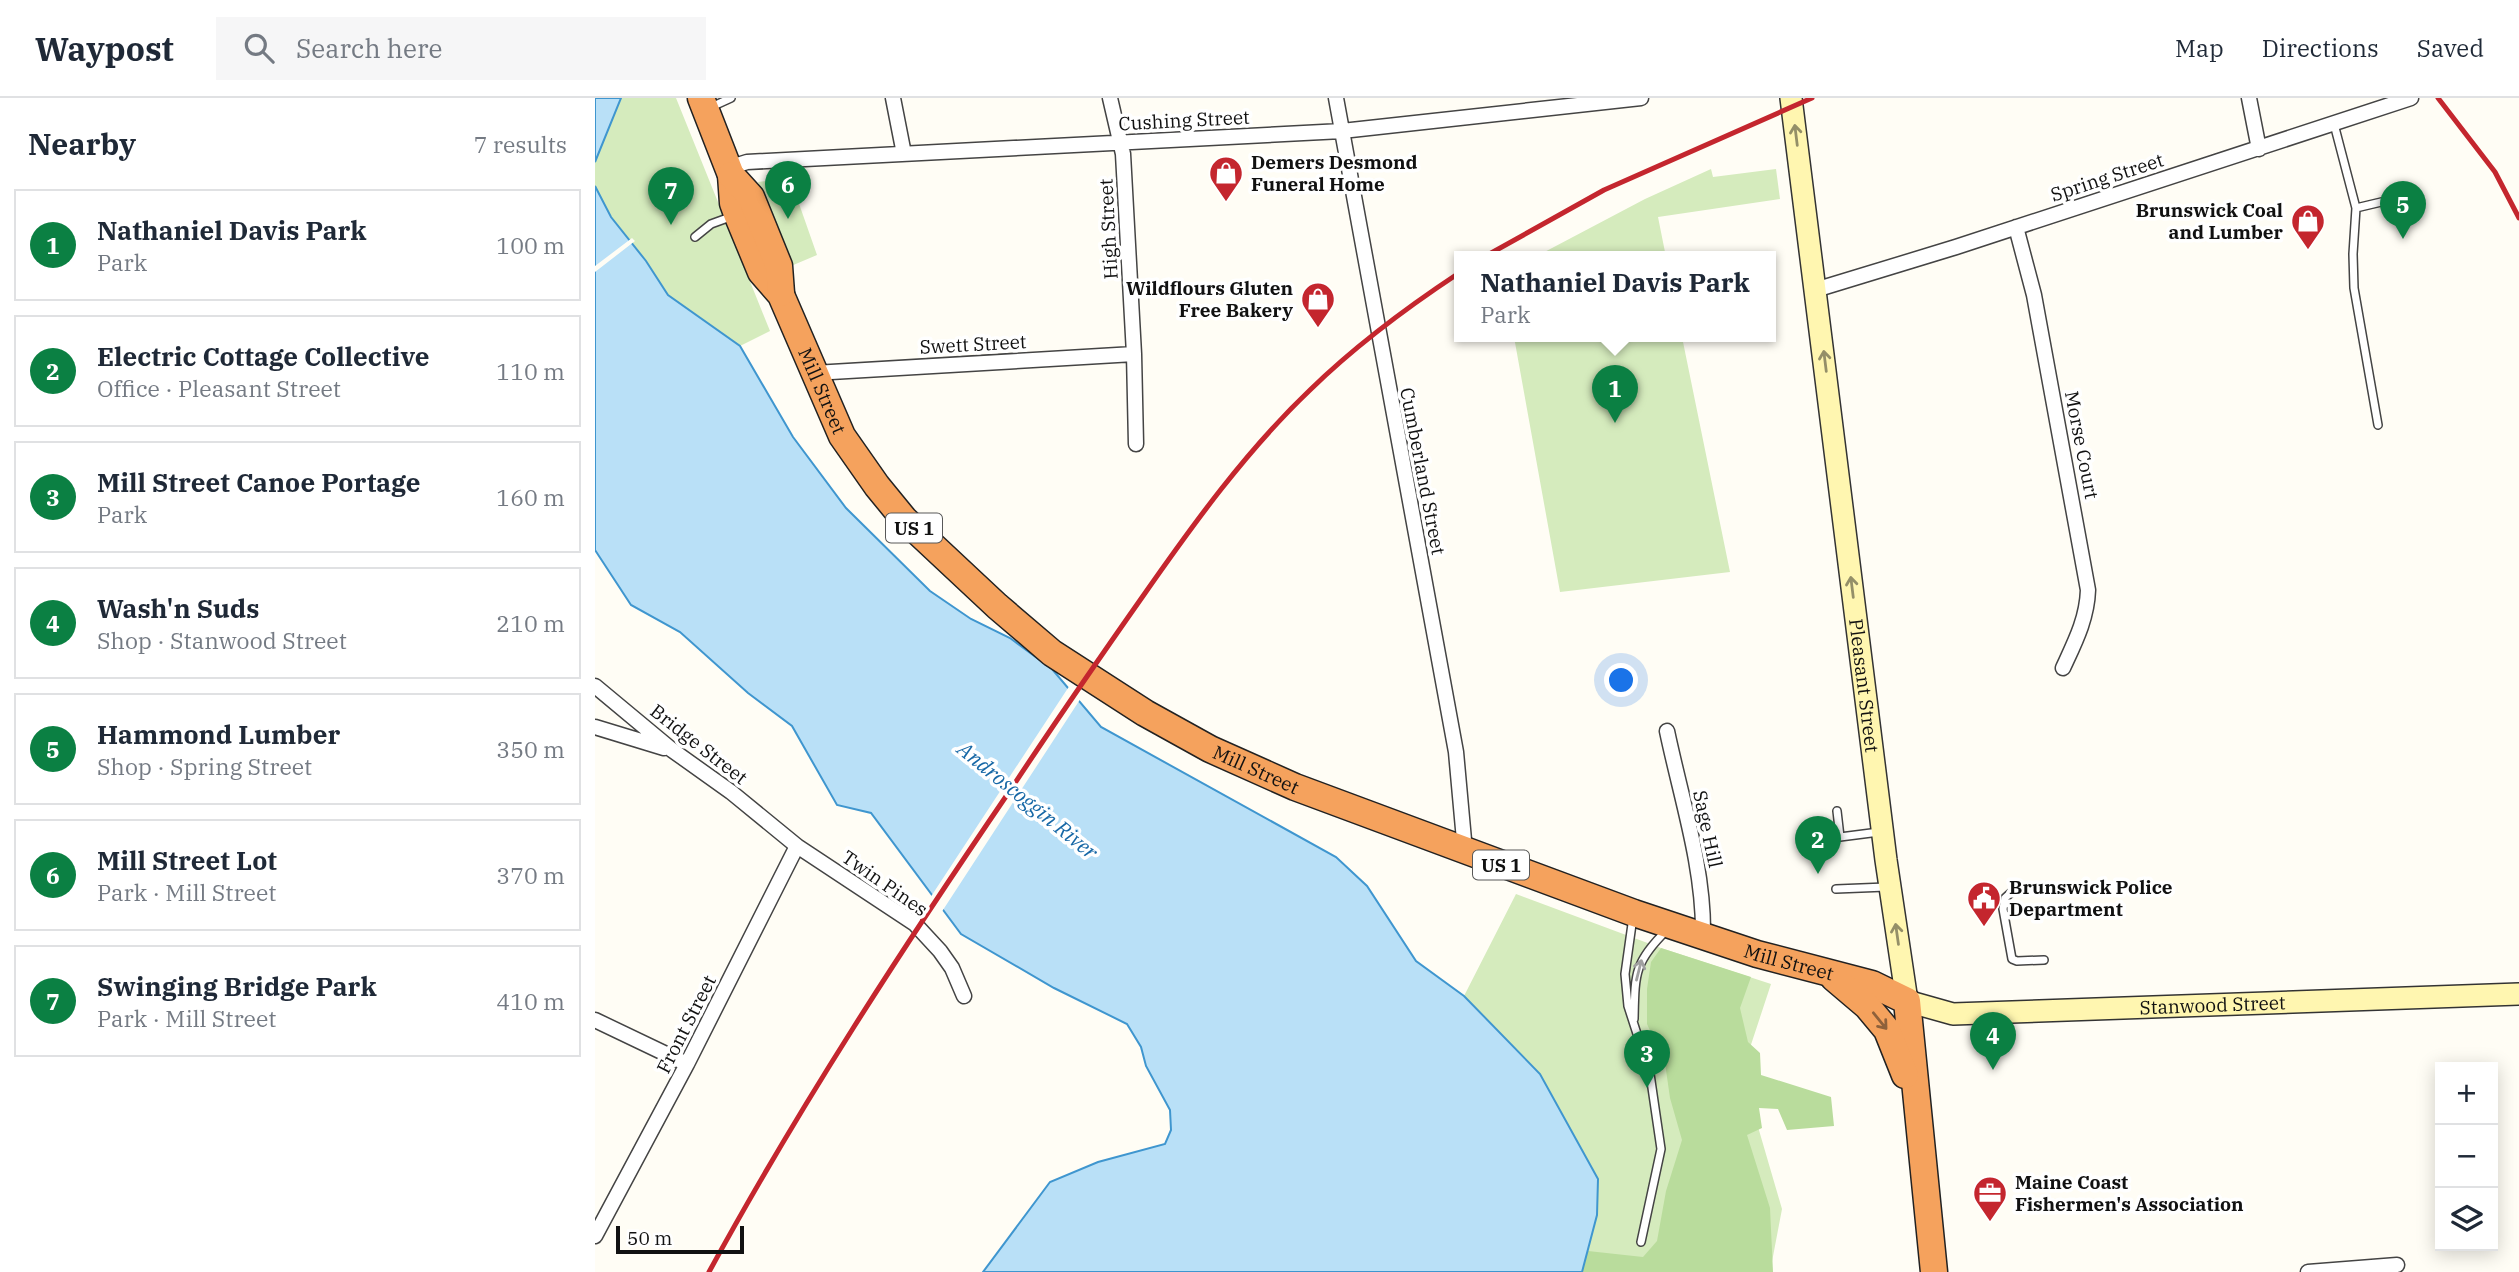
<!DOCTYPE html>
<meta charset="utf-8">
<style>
:root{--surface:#fff;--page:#f6f6f7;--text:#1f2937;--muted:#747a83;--line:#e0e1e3;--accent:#0b8043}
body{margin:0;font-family:"IBM Plex Serif",serif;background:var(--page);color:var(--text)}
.controls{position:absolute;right:21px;bottom:21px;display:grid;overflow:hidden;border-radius:0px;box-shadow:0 4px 18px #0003}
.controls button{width:63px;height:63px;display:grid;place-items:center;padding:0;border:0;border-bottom:2px solid var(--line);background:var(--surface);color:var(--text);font:35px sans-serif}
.scale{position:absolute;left:21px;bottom:18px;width:128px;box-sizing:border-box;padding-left:7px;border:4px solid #111;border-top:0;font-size:19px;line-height:24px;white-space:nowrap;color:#111;-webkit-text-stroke:5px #fff;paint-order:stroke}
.you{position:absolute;left:1027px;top:583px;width:24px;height:24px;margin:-18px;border:5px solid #fff;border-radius:50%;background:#1a73e8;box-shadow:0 0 0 10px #1a73e833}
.badge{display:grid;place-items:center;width:46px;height:46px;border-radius:50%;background:var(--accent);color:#fff;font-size:23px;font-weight:700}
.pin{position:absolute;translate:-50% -58px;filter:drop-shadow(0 2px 4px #0008)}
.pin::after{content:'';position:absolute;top:37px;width:24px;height:21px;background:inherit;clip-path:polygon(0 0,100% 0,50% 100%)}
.popup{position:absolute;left:859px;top:153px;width:322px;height:91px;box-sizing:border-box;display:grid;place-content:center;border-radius:0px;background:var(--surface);filter:drop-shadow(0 2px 5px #0005);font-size:23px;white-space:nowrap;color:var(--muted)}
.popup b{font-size:26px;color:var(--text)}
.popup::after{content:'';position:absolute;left:50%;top:100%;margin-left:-14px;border:14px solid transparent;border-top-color:var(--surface)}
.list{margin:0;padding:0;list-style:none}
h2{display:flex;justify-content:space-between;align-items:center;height:91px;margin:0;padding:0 28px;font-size:30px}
h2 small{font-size:23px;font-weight:400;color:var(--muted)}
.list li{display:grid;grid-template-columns:46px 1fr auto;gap:21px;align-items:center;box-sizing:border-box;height:112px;margin:0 14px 14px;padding:0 14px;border:2px solid var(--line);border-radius:0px}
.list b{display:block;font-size:26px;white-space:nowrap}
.list p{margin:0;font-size:23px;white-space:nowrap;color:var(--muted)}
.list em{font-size:23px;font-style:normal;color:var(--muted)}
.icon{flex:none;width:38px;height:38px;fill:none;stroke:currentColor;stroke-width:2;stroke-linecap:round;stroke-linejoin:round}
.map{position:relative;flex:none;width:1924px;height:1174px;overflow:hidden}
header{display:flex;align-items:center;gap:42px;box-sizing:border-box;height:98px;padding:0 35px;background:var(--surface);border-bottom:2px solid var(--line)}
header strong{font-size:33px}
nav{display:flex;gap:38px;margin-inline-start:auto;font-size:24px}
.search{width:490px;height:63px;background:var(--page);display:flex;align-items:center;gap:18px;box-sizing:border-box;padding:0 24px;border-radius:0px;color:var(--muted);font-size:26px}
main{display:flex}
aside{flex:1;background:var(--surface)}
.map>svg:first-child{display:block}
.green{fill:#d5ebbd}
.forest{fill:#b9dc9c}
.water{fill:#b9e0f7;stroke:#3f96cf;stroke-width:2}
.pier{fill:#fffdf5}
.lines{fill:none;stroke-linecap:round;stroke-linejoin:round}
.lane-casing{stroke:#444;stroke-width:10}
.street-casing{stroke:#444;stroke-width:17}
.secondary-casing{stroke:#333;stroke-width:24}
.highway-casing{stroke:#222;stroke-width:29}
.lane{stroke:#fff;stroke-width:7}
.street{stroke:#fff;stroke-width:14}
.secondary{stroke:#fff6b0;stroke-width:21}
.highway{stroke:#f5a25d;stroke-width:26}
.rail{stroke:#c4262e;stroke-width:5}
.oneway{stroke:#948f68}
.oneway2{stroke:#a0a0a0}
.oneway3{stroke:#8e613b}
.labels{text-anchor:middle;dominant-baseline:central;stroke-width:7;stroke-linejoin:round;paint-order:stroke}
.shield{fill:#fff;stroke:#585858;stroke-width:2}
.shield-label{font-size:18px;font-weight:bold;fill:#111}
.street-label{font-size:19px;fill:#111;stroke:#fff}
.poi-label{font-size:19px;font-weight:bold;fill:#111;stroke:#fff;text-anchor:start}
.water-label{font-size:21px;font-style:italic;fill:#1768a6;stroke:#fff}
</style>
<header>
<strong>Waypost</strong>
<div class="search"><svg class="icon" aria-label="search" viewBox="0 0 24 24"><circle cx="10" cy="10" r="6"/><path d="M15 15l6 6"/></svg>Search here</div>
<nav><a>Map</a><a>Directions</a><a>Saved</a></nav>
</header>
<main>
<aside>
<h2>Nearby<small>7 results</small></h2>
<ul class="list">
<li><span class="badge">1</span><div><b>Nathaniel Davis Park</b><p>Park</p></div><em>100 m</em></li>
<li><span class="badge">2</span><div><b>Electric Cottage Collective</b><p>Office · Pleasant Street</p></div><em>110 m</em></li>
<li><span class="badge">3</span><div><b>Mill Street Canoe Portage</b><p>Park</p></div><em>160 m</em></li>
<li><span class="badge">4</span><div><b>Wash'n Suds</b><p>Shop · Stanwood Street</p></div><em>210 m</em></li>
<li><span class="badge">5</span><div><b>Hammond Lumber</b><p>Shop · Spring Street</p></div><em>350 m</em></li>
<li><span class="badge">6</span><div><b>Mill Street Lot</b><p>Park · Mill Street</p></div><em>370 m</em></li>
<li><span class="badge">7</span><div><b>Swinging Bridge Park</b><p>Park · Mill Street</p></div><em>410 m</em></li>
</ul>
</aside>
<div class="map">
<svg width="1924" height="1174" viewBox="0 0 1924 1174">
<rect width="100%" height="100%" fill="#fffdf5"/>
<path class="green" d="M26,0H81L175,233L145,248L73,197L51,163L16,119L0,88V64Z
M1116,71L1118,79L1181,71L1185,101L1063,119L1071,159H940L1050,101Z
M195,80L222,157L196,168L163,84Z
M919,239H1087L1135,474L965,494Z
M921,796L1066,850L1176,886L1147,974L1187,1111L1175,1174H987L1002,1117L1003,1081L981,1041L869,898Z"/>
<path class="forest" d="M1066,850L1156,879L1145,910L1153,944L1165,955L1166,977L1236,999L1239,1028L1192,1032L1183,1011L1164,1010L1167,1030L1152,1037L1175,1110L1178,1174H987L993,1153L1048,1159L1062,1143L1071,1093L1087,1042L1075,1000L1070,965L1052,926V891L1056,864Z"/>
<path class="water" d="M0,0H26L0,64Z
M0,88L16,119L51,163L73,197L145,248L198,339L251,410L335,493L376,521L415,540L457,571L506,629L741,759L772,788L821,863L869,898L945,976L1003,1081L1002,1117L987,1174H388L455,1084L503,1064L570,1046L576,1032L575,1012L551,968L546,949L532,926L459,890L366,836L276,715L242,707L197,628L153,595L85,534L36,507L0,452Z"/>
<path class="pier" d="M37,140L40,143L0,174V168Z
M475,587L486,600L346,815L335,800Z"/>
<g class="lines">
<g class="lane-casing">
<path id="lane" d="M114,10L136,0
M1739,26L1761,110L1758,156L1759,190L1783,327
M1761,110L1799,101
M100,139L116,126L138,118
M1242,713L1245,739L1284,734
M1448,788L1420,791L1410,800L1408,811L1417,861L1422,863L1449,862
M1241,791L1291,789
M1038,819L1030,876L1033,908L1055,976L1066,1051L1046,1144
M1039,921C1040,876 1039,864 1072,832"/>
</g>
<g class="street-casing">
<path id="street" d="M298,0L309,56
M515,0L528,56L539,256L541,346
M741,0L861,654L870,753
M1654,0L1664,51
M133,70L152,64L747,33L1046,0
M1421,129L1439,197L1493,492C1492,521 1480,544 1468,570
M1220,192L1361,149L1816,0
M219,275L539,256
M0,588L77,652L136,694L202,748L92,966L0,1138
M0,629L69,650
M1072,633C1086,700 1109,769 1108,837
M202,748L320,826L345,853L357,870L369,898
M0,922L92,966
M1713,1174L1802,1167"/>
</g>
<g class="secondary-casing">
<g id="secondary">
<path id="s1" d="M1196,0L1291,762L1312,903L1358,916L1924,896"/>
</g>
</g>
<g class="highway-casing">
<g id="highway">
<path id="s2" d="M106,0L136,77L138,105L142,116L166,174L186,197L247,338L282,388L309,421L402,508L457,555L550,615L615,651L700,689L1039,815L1162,856L1277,886L1312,903L1339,1174"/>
<path d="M136,77L156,99L184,168L186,195"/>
<path d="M1239,880L1272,908L1292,932L1310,977"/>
</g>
</g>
<use href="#lane" class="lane"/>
<use href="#street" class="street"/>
<use href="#secondary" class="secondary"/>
<use href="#highway" class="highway"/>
<path class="rail" d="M1843,0L1900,74L1924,120
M889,159L1009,92L1217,0
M114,1174C205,1007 309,848 416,691C459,626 503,562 548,498C599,425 651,353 715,292C761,247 811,210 864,175"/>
</g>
<defs><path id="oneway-shaft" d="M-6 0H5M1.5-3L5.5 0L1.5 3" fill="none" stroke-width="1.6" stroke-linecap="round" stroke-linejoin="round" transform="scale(1.75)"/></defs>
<g class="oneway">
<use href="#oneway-shaft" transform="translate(1201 37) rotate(-97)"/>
<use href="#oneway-shaft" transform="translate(1230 263) rotate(-97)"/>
<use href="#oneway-shaft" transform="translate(1257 489) rotate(-97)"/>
<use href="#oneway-shaft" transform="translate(1302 836) rotate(-98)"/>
</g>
<use class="oneway2" href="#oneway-shaft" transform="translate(1044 872) rotate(-76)"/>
<use class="oneway3" href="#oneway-shaft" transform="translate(1285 923) rotate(51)"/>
<defs>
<g id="shop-pin" transform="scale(1.75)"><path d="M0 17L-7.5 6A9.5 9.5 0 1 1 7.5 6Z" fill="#c4262e" stroke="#fff"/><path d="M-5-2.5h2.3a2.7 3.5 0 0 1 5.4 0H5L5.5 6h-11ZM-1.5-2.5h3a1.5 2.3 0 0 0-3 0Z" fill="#fff"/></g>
<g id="civic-pin" transform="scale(1.75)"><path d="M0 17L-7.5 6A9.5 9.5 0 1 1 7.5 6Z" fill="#c4262e" stroke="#fff"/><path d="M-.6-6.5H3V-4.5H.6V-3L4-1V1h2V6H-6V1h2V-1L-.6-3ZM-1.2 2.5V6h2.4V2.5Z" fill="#fff"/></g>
<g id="office-pin" transform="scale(1.75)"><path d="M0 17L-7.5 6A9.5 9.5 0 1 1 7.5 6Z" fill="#c4262e" stroke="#fff"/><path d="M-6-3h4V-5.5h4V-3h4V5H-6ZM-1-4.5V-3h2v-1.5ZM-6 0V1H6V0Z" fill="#fff"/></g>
</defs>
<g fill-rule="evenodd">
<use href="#shop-pin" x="631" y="75"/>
<use href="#shop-pin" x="1713" y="123"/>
<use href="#shop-pin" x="723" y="201"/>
<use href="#civic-pin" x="1389" y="800"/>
<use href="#office-pin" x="1395" y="1095"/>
</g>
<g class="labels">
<g class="shield">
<rect x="291" y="415.5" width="56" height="29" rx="5"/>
<rect x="878" y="752.5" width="56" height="29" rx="5"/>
</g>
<g class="shield-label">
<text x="319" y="430">US 1</text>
<text x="906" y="767">US 1</text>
</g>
<g class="street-label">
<text transform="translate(589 22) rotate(-3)">Cushing Street</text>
<text transform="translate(1512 79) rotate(-18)">Spring Street</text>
<text transform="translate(513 131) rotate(-93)">High Street</text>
<text transform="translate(378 246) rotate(-3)">Swett Street</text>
<text stroke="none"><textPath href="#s2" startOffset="320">Mill Street</textPath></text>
<text transform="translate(1487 347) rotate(79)">Morse Court</text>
<text transform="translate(828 373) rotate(79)">Cumberland Street</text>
<text stroke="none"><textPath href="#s1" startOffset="592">Pleasant Street</textPath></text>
<text transform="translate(104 646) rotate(38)">Bridge Street</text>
<text stroke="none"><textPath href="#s2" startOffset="908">Mill Street</textPath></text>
<text transform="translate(1113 731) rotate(78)">Sage Hill</text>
<text transform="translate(290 785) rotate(35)">Twin Pines</text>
<text stroke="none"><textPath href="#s2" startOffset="1475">Mill Street</textPath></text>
<text stroke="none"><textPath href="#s1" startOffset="1218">Stanwood Street</textPath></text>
<text transform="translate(91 926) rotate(-63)">Front Street</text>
</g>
<g class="poi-label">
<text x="656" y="64">Demers Desmond<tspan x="656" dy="22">Funeral Home</tspan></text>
<text x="1688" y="112" text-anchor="end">Brunswick Coal<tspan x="1688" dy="22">and Lumber</tspan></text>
<text x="698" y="190" text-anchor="end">Wildflours Gluten<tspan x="698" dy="22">Free Bakery</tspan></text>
<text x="1414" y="789">Brunswick Police<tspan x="1414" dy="22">Department</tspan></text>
<text x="1420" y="1084">Maine Coast<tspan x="1420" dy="22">Fishermen's Association</tspan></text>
</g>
<g class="water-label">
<text transform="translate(433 702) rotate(39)">Androscoggin River</text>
</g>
</g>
</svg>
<div class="controls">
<button>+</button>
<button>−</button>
<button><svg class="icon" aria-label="layers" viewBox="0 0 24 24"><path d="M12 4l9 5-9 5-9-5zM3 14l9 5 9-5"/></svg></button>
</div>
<div class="scale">50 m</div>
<div class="you"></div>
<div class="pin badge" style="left:1020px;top:325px">1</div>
<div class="popup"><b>Nathaniel Davis Park</b>Park</div>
<div class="pin badge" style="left:1223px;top:776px">2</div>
<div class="pin badge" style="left:1052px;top:990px">3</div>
<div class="pin badge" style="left:1398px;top:972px">4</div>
<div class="pin badge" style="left:1808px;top:141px">5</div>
<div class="pin badge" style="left:193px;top:121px">6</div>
<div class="pin badge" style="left:76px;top:127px">7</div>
</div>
</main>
